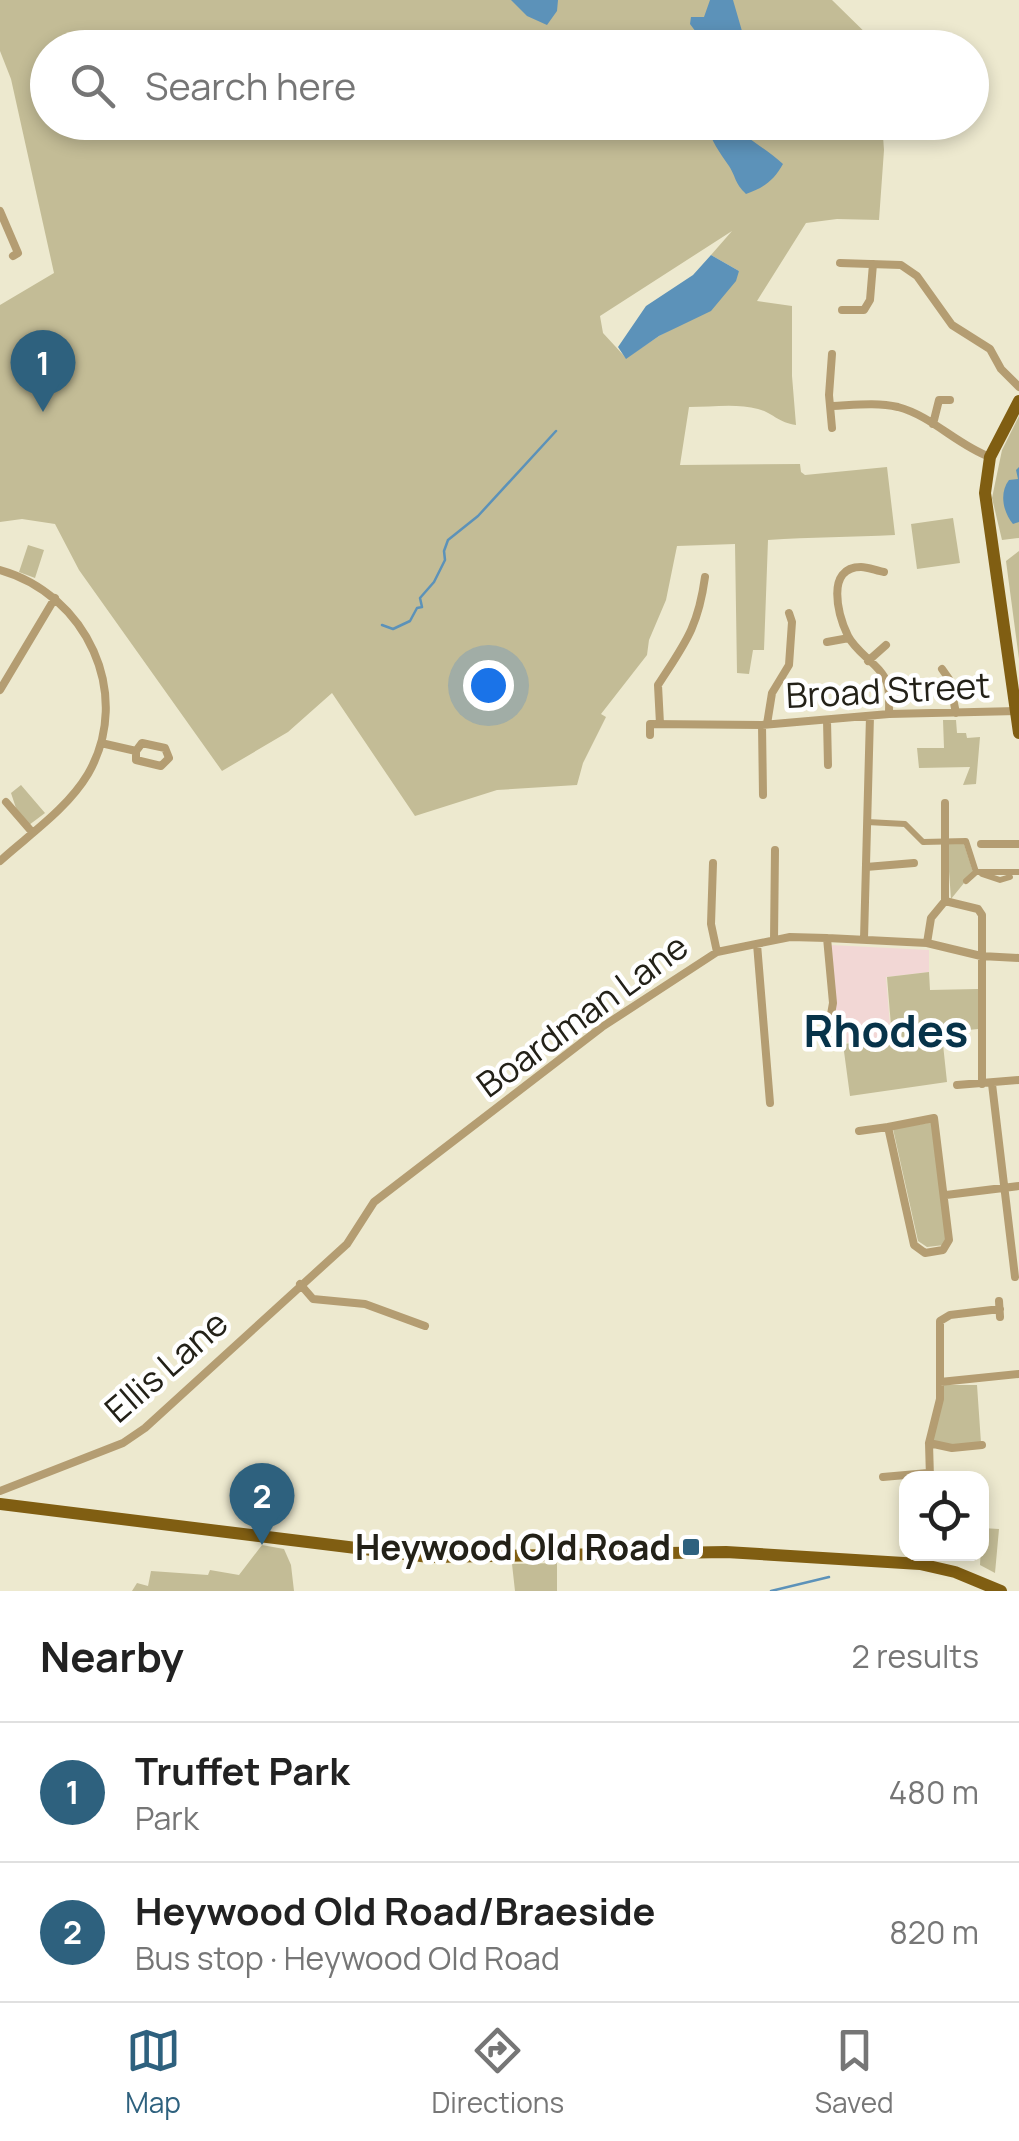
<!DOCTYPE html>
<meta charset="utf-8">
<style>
:root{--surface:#fff;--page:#f6f6f6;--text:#222;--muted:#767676;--line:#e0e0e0;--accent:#2e617e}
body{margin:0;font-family:Manrope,sans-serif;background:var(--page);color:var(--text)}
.controls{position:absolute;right:30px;bottom:30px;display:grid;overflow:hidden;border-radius:20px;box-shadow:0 5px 15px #0003}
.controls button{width:90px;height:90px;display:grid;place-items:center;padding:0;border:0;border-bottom:2px solid var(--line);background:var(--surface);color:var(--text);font:50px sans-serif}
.you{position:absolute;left:488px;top:685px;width:35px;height:35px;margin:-25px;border:8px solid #fff;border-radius:50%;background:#1a73e8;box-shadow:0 0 0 15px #1a73e833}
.badge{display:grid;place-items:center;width:65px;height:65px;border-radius:50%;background:var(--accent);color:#fff;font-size:32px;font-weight:700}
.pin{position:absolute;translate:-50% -82px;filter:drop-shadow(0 2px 5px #0008)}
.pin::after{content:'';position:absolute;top:52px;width:35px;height:30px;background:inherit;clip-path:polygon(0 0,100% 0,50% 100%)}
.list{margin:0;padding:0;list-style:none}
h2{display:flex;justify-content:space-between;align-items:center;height:130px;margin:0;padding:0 40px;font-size:42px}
h2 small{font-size:32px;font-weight:400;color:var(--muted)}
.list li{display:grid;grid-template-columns:65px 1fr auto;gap:30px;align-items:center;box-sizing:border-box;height:140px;padding:0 40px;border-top:2px solid var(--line)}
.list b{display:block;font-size:38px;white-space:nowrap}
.list p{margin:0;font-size:32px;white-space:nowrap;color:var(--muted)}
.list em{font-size:32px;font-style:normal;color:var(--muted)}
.icon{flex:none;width:55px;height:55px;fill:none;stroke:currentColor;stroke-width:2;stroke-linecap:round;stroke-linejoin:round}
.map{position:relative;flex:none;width:1019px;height:1591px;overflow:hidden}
.search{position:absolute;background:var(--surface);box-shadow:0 5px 15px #0003;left:30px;right:30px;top:30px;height:110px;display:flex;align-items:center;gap:25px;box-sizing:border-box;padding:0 35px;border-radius:55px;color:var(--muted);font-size:38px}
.sheet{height:410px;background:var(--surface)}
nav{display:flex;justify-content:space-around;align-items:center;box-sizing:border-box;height:140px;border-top:2px solid var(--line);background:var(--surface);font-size:28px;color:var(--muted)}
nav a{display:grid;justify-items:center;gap:5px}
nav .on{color:var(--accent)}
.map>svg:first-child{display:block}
.education{fill:#f2d7d5}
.green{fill:#c3bc96;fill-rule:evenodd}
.water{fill:#5c92b9}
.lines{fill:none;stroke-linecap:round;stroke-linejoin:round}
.stream{stroke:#5c92b9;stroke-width:2.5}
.pedestrian{stroke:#b49d72;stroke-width:6}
.minor{stroke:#b49d72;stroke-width:8}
.primary{stroke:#805e12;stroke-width:12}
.poi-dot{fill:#2e617e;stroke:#fff;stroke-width:4}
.labels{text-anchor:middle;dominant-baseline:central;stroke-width:9;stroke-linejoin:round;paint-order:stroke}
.street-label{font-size:35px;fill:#232118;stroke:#fff}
.poi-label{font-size:35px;font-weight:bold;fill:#232118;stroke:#fff;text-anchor:end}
.district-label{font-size:45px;font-weight:bold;fill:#073349;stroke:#fff}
</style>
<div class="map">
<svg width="1019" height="1591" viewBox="0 0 1019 1591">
<rect width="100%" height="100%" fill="#ede9cf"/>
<path class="education" d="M830,945L929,950V972L886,977L891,1038L843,1043L835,1007Z"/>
<path class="green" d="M0,0H832L880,47L48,48V122L882,123L884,150L879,220L837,219L806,223L757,301L792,306V376L796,425C777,422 773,413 758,409C737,403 711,407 689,407L680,465L800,464L801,472L805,475L887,467L895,535C852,537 810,537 768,540L764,650H753L749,674L737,673L735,544L677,546L666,600L649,640L647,655L601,714L606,717L583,763L577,785L497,790L415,816L332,693L288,732L222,771L79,570L55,524L22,519L0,522V305L54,273L11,79L0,51ZM732,231L711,255L739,271L703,313L659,336L626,358L603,333L600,316Z
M1019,416V538L1002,540L992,498L1002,450Z
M953,518L960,563L917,569L911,524Z
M28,545L44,550L35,578L19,572Z
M1019,551V659L1006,561Z
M943,720H956L957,733H966L967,738L980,737L976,784L963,785L970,767L919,768L917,748H944Z
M21,785L45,813L29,825L16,808L11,793Z
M947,844H964L973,872L951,899Z
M929,972L930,990L978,989V1029L892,1038L887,977Z
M942,1035L947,1082L850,1096L843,1044Z
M933,1122L948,1236L944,1245L927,1247L918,1241L893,1129Z
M943,1385H977L981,1443L950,1446L931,1441Z
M982,1528L999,1529L995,1573L980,1565Z
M262,1545L284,1549L291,1565L294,1591H132L137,1583L148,1586L151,1571L208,1575L210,1570L239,1575Z
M557,1563V1591H515L512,1564Z"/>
<path class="water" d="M511,0H558L557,11L547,25L527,16Z
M710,0H733L744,38L743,47H701L699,36L690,24L691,17H704Z
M707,123H732C747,140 766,148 783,164C774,180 764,188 746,194C734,182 737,179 729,166C719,151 711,142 707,123Z
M711,255L739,271L736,281L711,311L659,336L626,359L618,347L646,306L693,275Z
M1019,467V522L1013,524C1003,512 999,493 1009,480L1018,479L1016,470Z"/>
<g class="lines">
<path class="stream" d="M382,625L393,629L410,621L417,608L422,607L420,598L434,582L445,560L444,551L448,540L478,516L556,431
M771,1591L829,1577"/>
<path class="pedestrian" d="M867,822L905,824L923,842L966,841L976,872L966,881
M976,872H1019
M982,874L1000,880L1010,877"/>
<path class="minor" d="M0,211L18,253L13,256
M840,263L901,265L917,276L952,325L990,349L1001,369L1019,387
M842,310H864L870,300L873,264
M832,354L829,395L832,428
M833,406C854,405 877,402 898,407C932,416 957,445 990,457
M933,424L939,400H950
M0,570C86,594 134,694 88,774C67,809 30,834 0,861
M884,572C877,571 868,567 861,567C825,567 838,615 848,636C857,654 881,665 887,683C890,692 889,705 889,714
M827,642L849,638
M868,661L886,645
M942,669L949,679L956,713
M0,690L55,598
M827,720L828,765
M660,724L658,685C685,643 698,628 705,577
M767,724L772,693L789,665L792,622L789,613
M762,725L763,795
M650,735V724L762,725L889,714L1017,711
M101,743L136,751V760L161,766L169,758L165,748L142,743L136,751
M6,802L32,832
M981,844H1019
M713,863L711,924L717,952
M866,867L914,863
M945,901L978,909L982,915V1084
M827,938L833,1003L830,1020
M864,939L870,716
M774,940L775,850
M927,943L931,918L945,901V803
M757,944L770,1103
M992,1084L1015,1277
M957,1085L1019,1080
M859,1131L888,1127L914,1245L925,1253L943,1250L949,1240L934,1118L888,1127
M946,1195L1019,1186
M300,1284L313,1299L365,1304L425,1326
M999,1301L1000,1317
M940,1382L1019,1374
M929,1443L940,1399V1321L950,1315L1000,1309
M883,1477L928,1473
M930,1478L929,1443L952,1448L982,1445
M0,1491L123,1443L145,1428L347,1244L374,1202L602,1027L717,952L790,937L827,938L927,943L981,956L1019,958"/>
<path class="primary" d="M1019,401L990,457L985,493L1019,733
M0,1504L429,1557L726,1552L920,1564L955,1572L1001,1591"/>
</g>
<rect class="poi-dot" x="681" y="1537" width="20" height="20" rx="5"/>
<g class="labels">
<g class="street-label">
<text transform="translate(888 690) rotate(-3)">Broad Street</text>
<text transform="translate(582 1015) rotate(-36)">Boardman Lane</text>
<text transform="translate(166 1366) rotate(-41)">Ellis Lane</text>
</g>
<g class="poi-label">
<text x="671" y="1547">Heywood Old Road</text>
</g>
<g class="district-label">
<text x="886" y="1030">Rhodes</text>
</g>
</g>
</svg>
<div class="controls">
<button><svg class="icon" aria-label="locate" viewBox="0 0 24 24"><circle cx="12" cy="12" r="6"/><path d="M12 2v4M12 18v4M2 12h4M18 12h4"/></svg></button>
</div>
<div class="you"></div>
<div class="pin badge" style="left:43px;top:412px">1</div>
<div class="pin badge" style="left:262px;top:1545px">2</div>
<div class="search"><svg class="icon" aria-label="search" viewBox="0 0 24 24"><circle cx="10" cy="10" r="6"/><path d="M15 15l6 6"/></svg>Search here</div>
</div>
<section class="sheet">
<h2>Nearby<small>2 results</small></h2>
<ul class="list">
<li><span class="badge">1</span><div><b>Truffet Park</b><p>Park</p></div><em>480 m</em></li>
<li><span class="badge">2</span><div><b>Heywood Old Road/Braeside</b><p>Bus stop · Heywood Old Road</p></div><em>820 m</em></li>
</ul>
</section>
<nav>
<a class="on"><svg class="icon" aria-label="map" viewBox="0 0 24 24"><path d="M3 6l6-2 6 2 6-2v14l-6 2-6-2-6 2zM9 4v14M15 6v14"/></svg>Map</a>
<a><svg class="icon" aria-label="directions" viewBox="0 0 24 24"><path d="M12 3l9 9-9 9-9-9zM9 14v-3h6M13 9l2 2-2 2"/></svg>Directions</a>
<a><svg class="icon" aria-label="saved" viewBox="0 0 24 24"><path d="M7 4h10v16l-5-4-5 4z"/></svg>Saved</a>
</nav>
